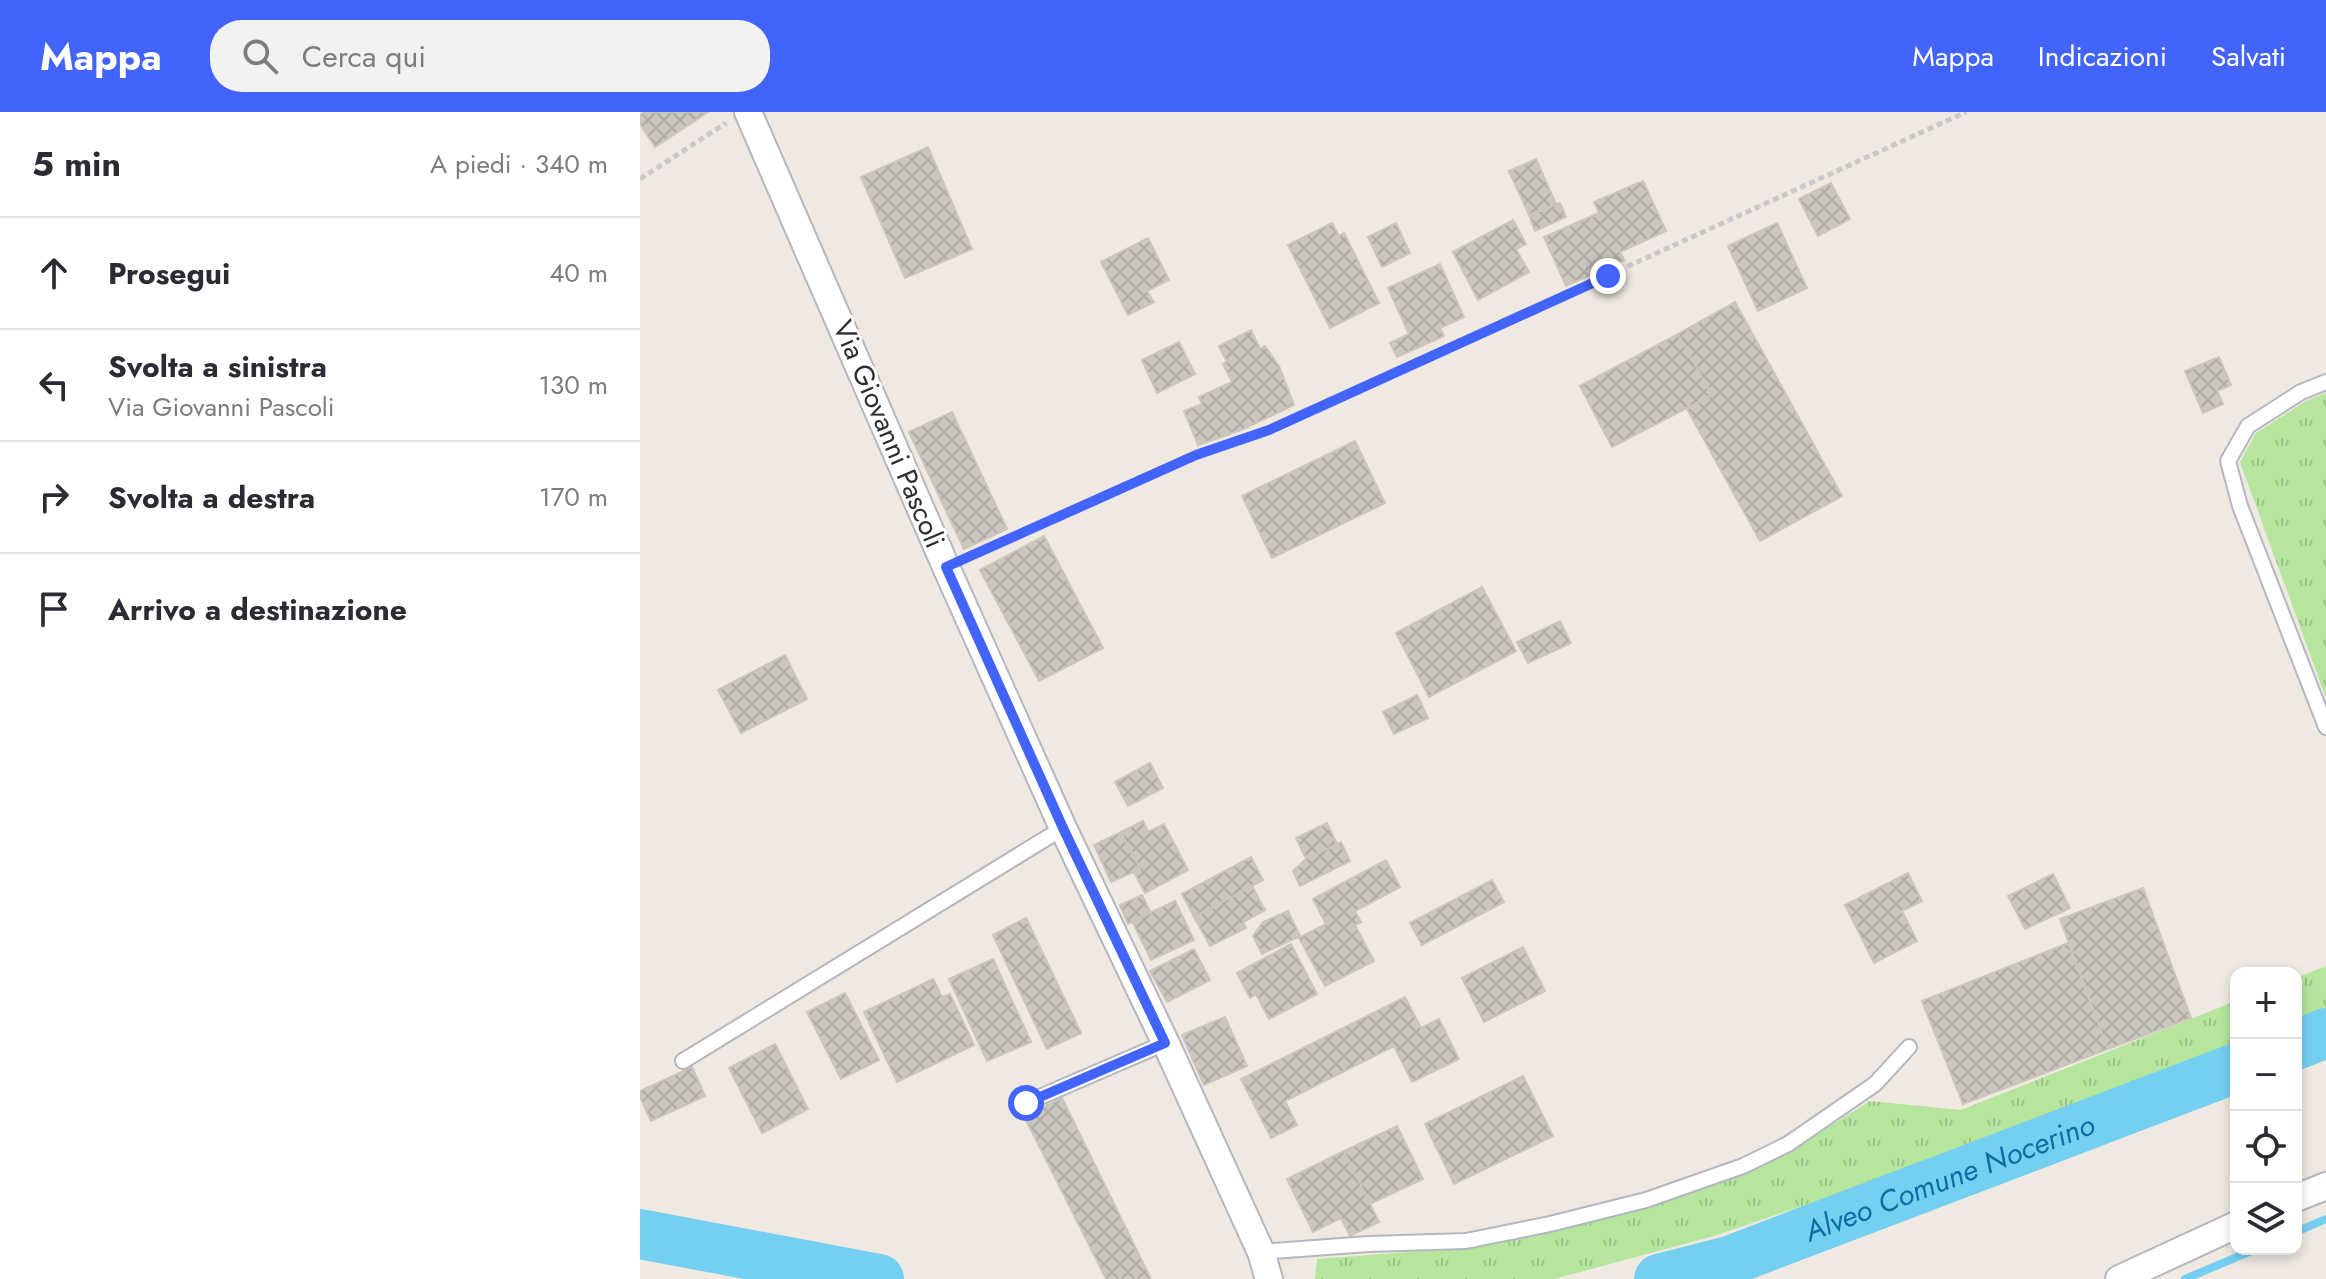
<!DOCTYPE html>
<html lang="it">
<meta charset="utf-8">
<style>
:root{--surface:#fff;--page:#f2f2f3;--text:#2b2b33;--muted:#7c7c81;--line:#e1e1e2;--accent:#4264fb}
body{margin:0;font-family:Jost,sans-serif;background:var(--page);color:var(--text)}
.controls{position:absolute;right:24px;bottom:24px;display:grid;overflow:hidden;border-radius:16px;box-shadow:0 4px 12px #0003}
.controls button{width:72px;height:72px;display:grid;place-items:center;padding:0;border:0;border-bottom:2px solid var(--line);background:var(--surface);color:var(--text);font:40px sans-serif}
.stop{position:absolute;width:24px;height:24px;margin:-18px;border:6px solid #4264fb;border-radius:50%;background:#fff}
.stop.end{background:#4264fb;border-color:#fff;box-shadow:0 2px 8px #0008}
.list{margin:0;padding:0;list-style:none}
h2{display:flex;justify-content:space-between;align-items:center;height:104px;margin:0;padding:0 32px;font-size:34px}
h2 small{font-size:26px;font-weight:400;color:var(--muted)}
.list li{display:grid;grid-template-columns:52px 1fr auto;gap:24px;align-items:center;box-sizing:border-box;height:112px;padding:0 32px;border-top:2px solid var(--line)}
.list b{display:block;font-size:30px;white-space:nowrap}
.list p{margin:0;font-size:26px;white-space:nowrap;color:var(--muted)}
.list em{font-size:26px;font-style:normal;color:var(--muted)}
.icon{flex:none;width:44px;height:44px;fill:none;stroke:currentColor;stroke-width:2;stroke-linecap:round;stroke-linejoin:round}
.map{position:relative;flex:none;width:1686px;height:1167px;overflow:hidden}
header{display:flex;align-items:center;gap:48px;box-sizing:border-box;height:112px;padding:0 40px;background:var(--accent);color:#fff}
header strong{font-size:38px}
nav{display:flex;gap:44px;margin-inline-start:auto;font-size:28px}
.search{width:560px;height:72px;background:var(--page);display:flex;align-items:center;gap:20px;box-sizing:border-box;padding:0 28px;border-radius:32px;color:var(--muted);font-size:30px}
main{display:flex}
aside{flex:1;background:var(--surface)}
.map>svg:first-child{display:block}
.park{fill:url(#park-tufts)}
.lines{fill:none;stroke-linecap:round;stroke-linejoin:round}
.stream{stroke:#75cff0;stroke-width:8}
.river{stroke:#75cff0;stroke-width:50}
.building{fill:url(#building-cross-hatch);stroke:#cbc5ba;stroke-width:2}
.lane-casing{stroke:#b4b7c1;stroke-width:18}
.street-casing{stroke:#b4b7c1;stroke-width:30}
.path{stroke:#c9c9c9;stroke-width:5;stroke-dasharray:6 4;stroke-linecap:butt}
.lane{stroke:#fff;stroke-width:14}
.street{stroke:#fff;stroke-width:26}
.route{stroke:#4264fb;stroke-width:10}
.labels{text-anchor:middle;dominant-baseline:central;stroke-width:6;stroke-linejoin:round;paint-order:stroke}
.street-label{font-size:28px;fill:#2e2e2e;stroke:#fff}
.water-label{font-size:30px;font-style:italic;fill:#0d6fa3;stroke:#fff}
</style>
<header>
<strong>Mappa</strong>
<div class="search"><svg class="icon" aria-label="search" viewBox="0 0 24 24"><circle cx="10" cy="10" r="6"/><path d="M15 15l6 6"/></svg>Cerca qui</div>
<nav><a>Mappa</a><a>Indicazioni</a><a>Salvati</a></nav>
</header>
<main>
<aside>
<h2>5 min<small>A piedi · 340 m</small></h2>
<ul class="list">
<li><svg class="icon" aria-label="ahead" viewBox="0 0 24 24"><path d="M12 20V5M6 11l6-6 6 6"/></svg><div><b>Prosegui</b></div><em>40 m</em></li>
<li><svg class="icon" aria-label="left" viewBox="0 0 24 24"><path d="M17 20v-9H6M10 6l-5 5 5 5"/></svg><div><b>Svolta a sinistra</b><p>Via Giovanni Pascoli</p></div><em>130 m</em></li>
<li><svg class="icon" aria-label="right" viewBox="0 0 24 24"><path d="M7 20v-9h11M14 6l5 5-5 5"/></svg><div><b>Svolta a destra</b></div><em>170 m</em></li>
<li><svg class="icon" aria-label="arrive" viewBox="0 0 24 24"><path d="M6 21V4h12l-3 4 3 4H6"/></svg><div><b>Arrivo a destinazione</b></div></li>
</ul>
</aside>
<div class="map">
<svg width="1686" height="1167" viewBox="0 0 1686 1167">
<defs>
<pattern id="park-tufts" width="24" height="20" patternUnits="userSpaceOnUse" patternTransform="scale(2)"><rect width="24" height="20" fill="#b6e59e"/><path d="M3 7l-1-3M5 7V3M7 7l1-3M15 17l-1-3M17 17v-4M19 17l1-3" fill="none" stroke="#9dc588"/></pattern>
<pattern id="building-cross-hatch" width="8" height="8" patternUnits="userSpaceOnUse" patternTransform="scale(2)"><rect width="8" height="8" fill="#cbc7bf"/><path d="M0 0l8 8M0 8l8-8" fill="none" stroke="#afaba4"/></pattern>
</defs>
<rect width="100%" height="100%" fill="#efe9e1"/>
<path class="park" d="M1686,281V586L1600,350L1616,321L1666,289Z
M1686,854V900L1656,911V866Z
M1596,889V934L1301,1047L1074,1124L914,1167H675L677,1147L821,1136L913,1119L1008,1095L1105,1061L1150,1039L1230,989L1321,998Z"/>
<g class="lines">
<path class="stream" d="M1656,1120L1686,1107
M1545,1167L1616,1137"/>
<g class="river">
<path d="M1656,933L1686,921"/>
<path d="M0,1122L239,1167"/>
<path id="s1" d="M1019,1167L1089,1149L1596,956"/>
</g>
</g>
<path class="building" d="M5,0H68L15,35L0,12V3Z
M288,35L332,137L265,166L221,65Z
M896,47L916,92L889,103L869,59Z
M1003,69L1026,119L980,140L984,148L926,174L904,125L959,101L954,90Z
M1191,71L1210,107L1178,124L1159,87Z
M920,91L926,105L895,119L889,103Z
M873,108L886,132L876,137L889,160L838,188L813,140Z
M692,111L699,124L704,121L739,191L690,216L648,133Z
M756,111L770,141L742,155L728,125Z
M1137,111L1167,176L1118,199L1088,134Z
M508,126L529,168L507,179L514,190L488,203L461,150Z
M800,152L824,205L800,216L804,224L757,245L750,231L769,222L748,176Z
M1095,190L1202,384L1120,429L1047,297L1072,283L1038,222Z
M611,218L620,237L625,234L639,254L654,293L601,318L558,333L544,299L562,292L559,285L592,270L583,252L587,250L579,234Z
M1038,222L1072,283L972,335L940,274Z
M539,230L555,262L517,281L502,248Z
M1579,245L1591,273L1577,279L1583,292L1563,301L1545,259Z
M312,300L367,417L324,437L269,320Z
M715,329L745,391L632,446L602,384Z
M404,424L463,536L399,569L340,458Z
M842,475L876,539L789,585L756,521Z
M920,509L931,531L888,551L877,530Z
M145,543L167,587L101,621L78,578Z
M777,583L788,606L754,622L743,600Z
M510,651L523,676L488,694L475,670Z
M503,709L508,720L524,712L548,758L505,781L494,760L500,757L481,720Z
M687,711L697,732L666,747L656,726Z
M481,720L500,757L471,770L454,733Z
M701,730L710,749L660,774L653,759L666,747Z
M611,745L623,768L554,805L542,782Z
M746,748L760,775L715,799L721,810L715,813L734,849L685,874L659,826L686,812L673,787Z
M1268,761L1282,789L1262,799L1277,829L1234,851L1205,793Z
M1413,762L1430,796L1385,817L1368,784Z
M852,768L864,790L782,833L770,811Z
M612,774L625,798L603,810L606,816L570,834L554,805Z
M1503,776L1551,906L1468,937L1420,807Z
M502,783L511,801L488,812L480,793Z
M535,789L554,828L511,848L492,809Z
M648,799L660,824L622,842L613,824L623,810Z
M386,806L441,921L407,937L353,823Z
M1428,831L1468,937L1323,992L1282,889Z
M651,832L677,882L629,907L616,882L610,886L597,861Z
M883,835L905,879L844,910L822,866Z
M554,837L570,868L527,890L510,859Z
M353,847L391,930L347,949L309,867Z
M293,867L302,885L310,882L334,933L257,970L224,900Z
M205,881L239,948L201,967L167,900Z
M765,885L781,916L799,907L819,947L772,970L754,934L645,989L657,1013L631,1026L601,967Z
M585,905L607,954L564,973L542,923Z
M135,932L168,997L122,1021L89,956Z
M52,955L65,984L11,1009L0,985V979Z
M883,964L913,1024L814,1072L785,1012Z
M422,986L511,1167H466L384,1004Z
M757,1014L783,1067L730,1092L704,1039Z
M704,1039L739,1110L710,1124L701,1106L673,1120L647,1067Z"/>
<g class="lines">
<g class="lane-casing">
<path id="lane" d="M1686,270L1661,280L1608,314L1588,349L1600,394L1686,615
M43,949L423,716
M386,991L525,931
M621,1140L728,1132L826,1129L910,1112L1006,1088L1103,1054L1148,1032L1235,972L1269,935"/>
</g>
<g class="street-casing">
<path id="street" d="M108,0L306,455L423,716L528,936L621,1140L629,1167
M1656,1086L1686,1074
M1479,1167L1596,1113"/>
</g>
<path class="path" d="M0,67L86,11
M329,445L556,343L629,318L1326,0"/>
<use href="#lane" class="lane"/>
<use href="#street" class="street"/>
</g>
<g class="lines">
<path class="route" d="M386,991L525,931L423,716L306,455L556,343L629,318L968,164"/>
</g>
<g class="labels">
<g class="street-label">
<text transform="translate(249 322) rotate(67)">Via Giovanni Pascoli</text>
</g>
<g class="water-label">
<text stroke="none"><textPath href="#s1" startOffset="308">Alveo Comune Nocerino</textPath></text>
</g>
</g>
</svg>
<div class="controls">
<button>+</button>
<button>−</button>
<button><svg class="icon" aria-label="locate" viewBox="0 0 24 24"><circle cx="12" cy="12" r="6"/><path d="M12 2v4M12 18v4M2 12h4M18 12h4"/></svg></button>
<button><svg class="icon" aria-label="layers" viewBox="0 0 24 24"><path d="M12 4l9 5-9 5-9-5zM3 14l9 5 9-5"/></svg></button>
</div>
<div class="stop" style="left:386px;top:991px"></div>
<div class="stop end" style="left:968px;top:164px"></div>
</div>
</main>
